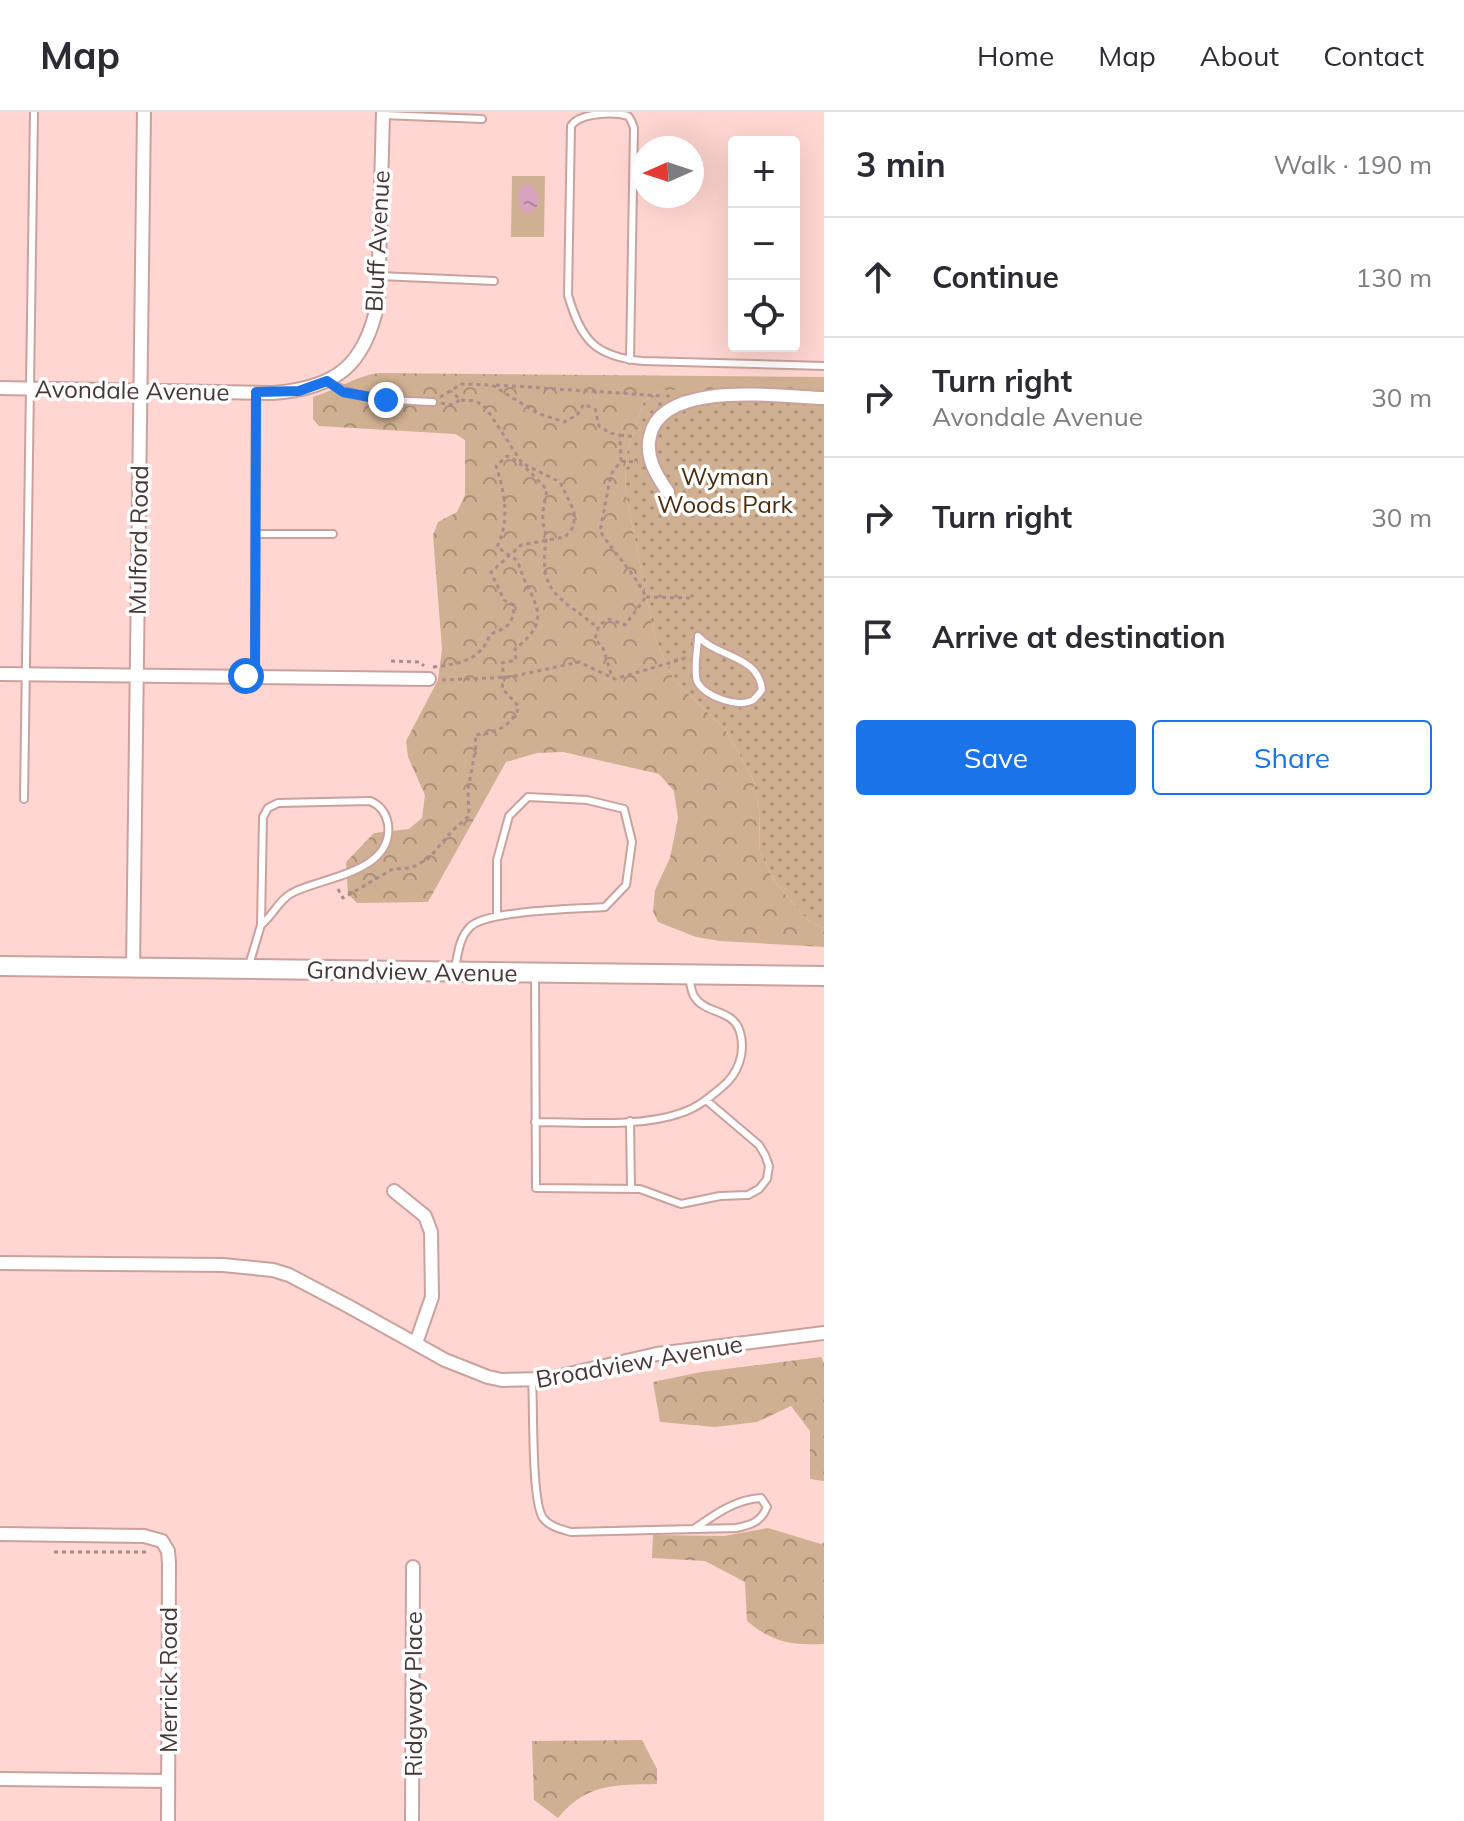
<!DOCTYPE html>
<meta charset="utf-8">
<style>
:root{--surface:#fff;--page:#f7f7f7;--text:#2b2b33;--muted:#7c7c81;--line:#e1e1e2;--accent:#1a73e8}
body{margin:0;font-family:Mulish,sans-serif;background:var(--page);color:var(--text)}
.controls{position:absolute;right:24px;top:24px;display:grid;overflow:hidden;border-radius:8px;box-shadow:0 8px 32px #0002}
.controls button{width:72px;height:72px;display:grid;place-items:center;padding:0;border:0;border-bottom:2px solid var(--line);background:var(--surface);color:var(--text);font:40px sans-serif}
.compass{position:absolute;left:632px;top:24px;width:72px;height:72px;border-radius:50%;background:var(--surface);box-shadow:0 8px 32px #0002;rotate:267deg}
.stop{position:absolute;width:24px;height:24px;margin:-18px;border:6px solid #1a73e8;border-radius:50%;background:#fff}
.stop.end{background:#1a73e8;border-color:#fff;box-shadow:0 2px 8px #0008}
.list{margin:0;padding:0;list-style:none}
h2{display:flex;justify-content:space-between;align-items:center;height:104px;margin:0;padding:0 32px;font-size:34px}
h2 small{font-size:26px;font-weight:400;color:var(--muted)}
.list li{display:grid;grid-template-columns:52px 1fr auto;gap:24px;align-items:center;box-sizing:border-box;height:120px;padding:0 32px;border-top:2px solid var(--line)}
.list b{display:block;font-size:30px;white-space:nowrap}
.list p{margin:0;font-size:26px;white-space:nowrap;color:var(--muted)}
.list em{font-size:26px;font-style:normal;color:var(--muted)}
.actions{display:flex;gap:16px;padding:24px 32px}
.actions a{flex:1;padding:18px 0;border:2px solid var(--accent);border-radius:8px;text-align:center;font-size:28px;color:var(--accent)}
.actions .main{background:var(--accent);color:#fff}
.icon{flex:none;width:44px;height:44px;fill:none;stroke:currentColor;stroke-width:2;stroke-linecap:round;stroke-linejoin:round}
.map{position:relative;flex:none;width:824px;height:1709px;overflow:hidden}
header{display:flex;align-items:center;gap:48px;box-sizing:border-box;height:112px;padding:0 40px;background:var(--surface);border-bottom:2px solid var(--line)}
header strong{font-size:38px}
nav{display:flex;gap:44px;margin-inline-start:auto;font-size:28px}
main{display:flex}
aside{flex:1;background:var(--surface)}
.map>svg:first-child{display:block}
.grass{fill:#d0b092}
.forest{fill:url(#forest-crowns)}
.park{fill:url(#park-dots)}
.water{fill:url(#water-ripples)}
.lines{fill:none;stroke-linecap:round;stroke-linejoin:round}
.lane-casing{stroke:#c9a29e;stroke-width:10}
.street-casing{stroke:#c9a29e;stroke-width:16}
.secondary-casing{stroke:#c9a29e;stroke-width:22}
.path{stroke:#aa8d8a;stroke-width:3;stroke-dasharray:4 4;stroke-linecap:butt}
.lane{stroke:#fff;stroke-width:6}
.street{stroke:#fff;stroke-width:12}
.secondary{stroke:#fff;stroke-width:18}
.route{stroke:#1a73e8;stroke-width:10}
.labels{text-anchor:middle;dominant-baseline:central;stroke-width:7;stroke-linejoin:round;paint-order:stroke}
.street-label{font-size:24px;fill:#473736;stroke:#fff}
.park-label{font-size:24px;fill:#4b2e10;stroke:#fff}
</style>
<header>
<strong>Map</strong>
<nav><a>Home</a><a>Map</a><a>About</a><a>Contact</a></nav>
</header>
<main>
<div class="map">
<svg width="824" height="1709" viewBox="0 0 824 1709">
<defs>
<pattern id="forest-crowns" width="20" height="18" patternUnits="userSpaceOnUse" patternTransform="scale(2)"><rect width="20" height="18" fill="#d0b092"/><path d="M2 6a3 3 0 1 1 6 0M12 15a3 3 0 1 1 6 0" fill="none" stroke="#ab9078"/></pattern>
<pattern id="park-dots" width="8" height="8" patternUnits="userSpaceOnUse" patternTransform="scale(2)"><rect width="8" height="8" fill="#d0b092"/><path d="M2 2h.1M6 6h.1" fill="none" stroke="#ab9078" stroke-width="1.8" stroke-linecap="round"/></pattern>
<pattern id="water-ripples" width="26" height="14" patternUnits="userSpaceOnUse" patternTransform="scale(2)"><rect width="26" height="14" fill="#d7a3bf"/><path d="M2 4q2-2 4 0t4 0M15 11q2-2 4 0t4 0" fill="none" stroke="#b0869c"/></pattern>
</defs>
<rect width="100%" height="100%" fill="#ffd6d1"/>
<path class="grass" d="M512,64H545L544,125H511Z"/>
<path class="forest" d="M379,261L824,265V278H660L644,289L627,340L625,377L655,527L674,568L725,617L752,665L759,695L760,740L774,769L809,809L824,816V835L720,829L696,825L658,810L653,799L655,778L670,746L678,706L674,679L659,662L563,640L537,641L506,650L428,790L357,791L348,782L346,750L374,721L409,717L422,706L425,683L408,645L406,629L438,568L442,537L433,423L438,410L457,400L465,383V328L455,322L319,314L313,307V285C336,278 356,264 379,261Z
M821,1245L824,1251V1369L810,1367V1319L791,1294L757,1310L715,1315L660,1310L653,1270L701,1260Z
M768,1416L821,1432L824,1430V1532C791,1533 773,1531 747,1509L745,1470L705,1449L652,1446L653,1423L724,1424Z
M642,1628L657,1657V1672C614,1673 587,1671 558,1706L534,1688L532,1629Z"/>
<path class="park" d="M660,278H824V816L809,809L774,769L760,740L759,695L752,665L725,617L674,568L655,527L625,377L627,340L644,289Z"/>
<path class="water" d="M525,72L533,74L539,83L537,95L528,102L521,99L518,79Z"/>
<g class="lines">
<g class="lane-casing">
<path id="lane" d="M383,3L482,7
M380,164L494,169
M630,248L634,16C632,11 631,7 628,4C615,0 580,0 571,14L568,183C581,228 595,245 643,249L824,254
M327,269C359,290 397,288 433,290
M256,422H333
M698,524C717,546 759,543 762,578C761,579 755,587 753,588C739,597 703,584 697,569C693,556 698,537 698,524Z
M255,565L256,280
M24,687L34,0
M249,853L261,813L263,705L268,696L278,691L370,689C380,693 386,701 388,712C394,759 326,765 296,779C279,786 274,803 261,813
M455,856C458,842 459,826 470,815C486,798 578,797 605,795L626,773L632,730L624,697L587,688L528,685L509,704L497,748V803
M535,862L536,1076L640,1077L681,1092L720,1084L748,1083L759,1077L767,1067L769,1054L765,1043L759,1033L706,988
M630,1009L631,1076
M535,1010C580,1010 639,1016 681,1001C697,996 710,985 722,975C738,962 746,941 740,920C733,896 705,903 694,884C691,879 691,872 689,867
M532,1268C534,1294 531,1388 543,1406C550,1415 561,1417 571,1420L736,1416C751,1413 761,1410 767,1395L761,1386C736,1387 714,1403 694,1417"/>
</g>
<g class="street-casing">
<path id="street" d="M0,276L273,281C336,276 365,254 378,190L383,0
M668,380C656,363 645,345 650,324C662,267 781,285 824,286
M0,562L429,567
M133,856L144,0
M394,1079L425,1104L431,1120L432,1185L416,1231
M0,1151L223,1153L273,1158L289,1163L348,1194L445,1248L488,1265L502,1268L547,1267L657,1242L824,1221
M0,1422L144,1424L162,1429L168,1439L169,1451L168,1709
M0,1667L168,1669
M412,1709L413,1455"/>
</g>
<g class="secondary-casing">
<path id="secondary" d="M0,854L824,864"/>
</g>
<path class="path" d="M496,273L664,284
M440,285L462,272L492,273L537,301L564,310L577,303L584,292L595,297L599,314L610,321L620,323L621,349L611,362L600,419C615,443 634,460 646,485L625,513L609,507L599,513L595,527L603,536L612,565
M441,291L451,293L460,288
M620,323L636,325
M621,349L638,350
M646,485L690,486
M391,549L420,550L424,554
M433,555C459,552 481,549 490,522C507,516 514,512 514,493L504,488L491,460L521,433L565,425L574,414V399L560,370L522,351L486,296L476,289L461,288L451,279
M442,568L510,565L579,550L615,567L686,546
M338,777L343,786L393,757L411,756L429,746L452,719L469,704L468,678L476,634L475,623C496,621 511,615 519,595L502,576L504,565L502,551L516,548L515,537C559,503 527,488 518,449L497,435C510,409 505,381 496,354L507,344C523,351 535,365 547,378C545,388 542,399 543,409C543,416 547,421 546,428C538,484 561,484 599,517
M54,1440H149"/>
<use href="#lane" class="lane"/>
<use href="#street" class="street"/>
<use href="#secondary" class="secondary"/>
</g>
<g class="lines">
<path class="route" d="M246,564L255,565L256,280L299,279L327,269L343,280L386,288"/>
</g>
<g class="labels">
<g class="street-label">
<text transform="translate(377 129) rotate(-87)">Bluff Avenue</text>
<text transform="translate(132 278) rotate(1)">Avondale Avenue</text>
<text transform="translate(138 428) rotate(-89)">Mulford Road</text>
<text transform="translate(412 859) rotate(1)">Grandview Avenue</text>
<text transform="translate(639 1249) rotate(-10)">Broadview Avenue</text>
<text transform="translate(168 1568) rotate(-90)">Merrick Road</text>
<text transform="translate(413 1582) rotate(-90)">Ridgway Place</text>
</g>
<g class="park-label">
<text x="725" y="364">Wyman<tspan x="725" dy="28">Woods Park</tspan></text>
</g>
</g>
</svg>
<div class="controls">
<button>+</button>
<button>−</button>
<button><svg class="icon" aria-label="locate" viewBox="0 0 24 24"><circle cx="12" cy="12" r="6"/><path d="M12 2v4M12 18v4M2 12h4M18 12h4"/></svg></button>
</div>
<svg class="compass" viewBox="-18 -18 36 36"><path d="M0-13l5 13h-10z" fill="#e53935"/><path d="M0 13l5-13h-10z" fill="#7c7c81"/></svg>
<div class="stop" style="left:246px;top:564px"></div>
<div class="stop end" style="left:386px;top:288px"></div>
</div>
<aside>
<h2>3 min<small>Walk · 190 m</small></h2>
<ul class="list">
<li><svg class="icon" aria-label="ahead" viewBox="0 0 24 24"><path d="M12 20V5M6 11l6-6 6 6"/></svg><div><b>Continue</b></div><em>130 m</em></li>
<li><svg class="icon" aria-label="right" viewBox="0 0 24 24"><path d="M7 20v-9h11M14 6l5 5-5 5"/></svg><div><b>Turn right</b><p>Avondale Avenue</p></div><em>30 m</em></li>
<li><svg class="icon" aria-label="right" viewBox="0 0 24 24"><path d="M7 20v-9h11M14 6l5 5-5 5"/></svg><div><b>Turn right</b></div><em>30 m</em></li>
<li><svg class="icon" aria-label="arrive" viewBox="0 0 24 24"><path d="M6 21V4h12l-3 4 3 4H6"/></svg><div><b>Arrive at destination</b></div></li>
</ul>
<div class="actions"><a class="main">Save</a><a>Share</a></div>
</aside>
</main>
